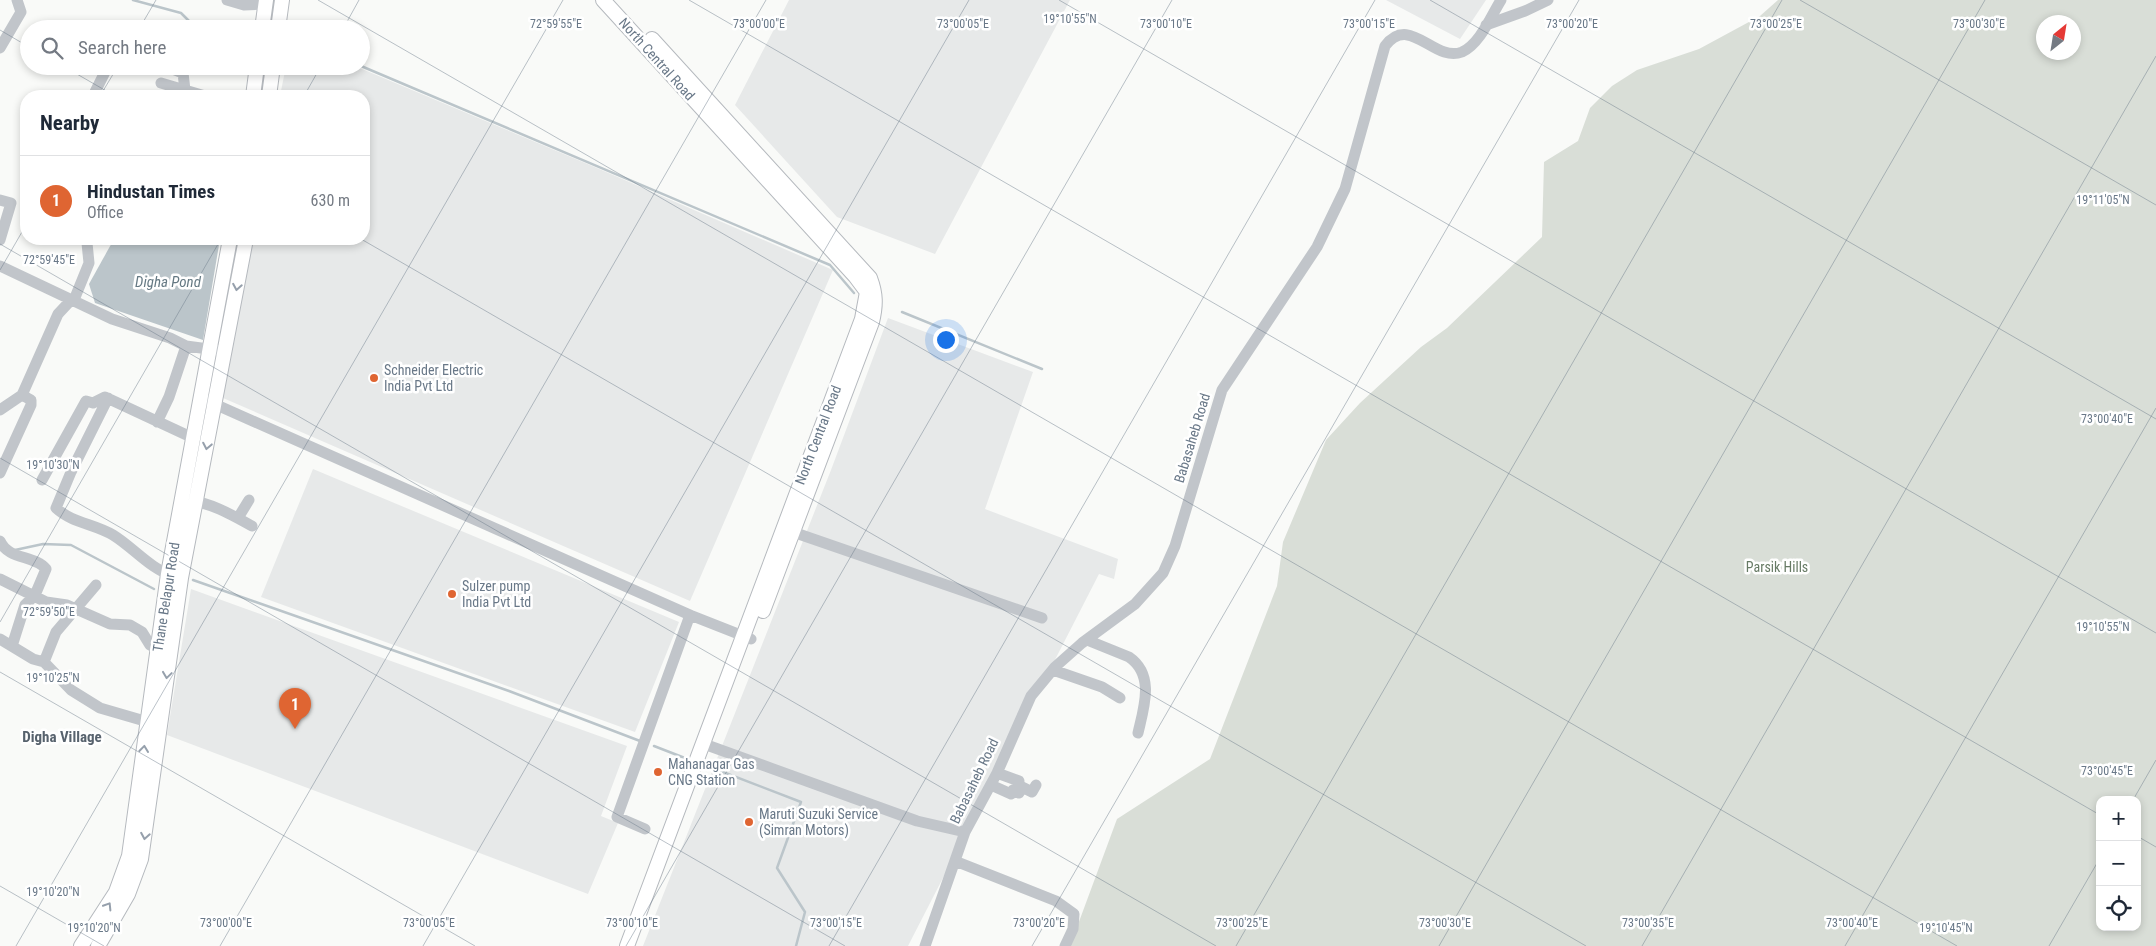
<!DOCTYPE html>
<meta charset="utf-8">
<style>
:root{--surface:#fff;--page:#f6f6f7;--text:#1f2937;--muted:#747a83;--line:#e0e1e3;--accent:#df6532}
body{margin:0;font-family:"Roboto Condensed",sans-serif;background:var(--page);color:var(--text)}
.controls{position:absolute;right:15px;bottom:15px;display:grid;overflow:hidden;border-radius:10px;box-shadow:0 2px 8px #0003}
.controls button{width:45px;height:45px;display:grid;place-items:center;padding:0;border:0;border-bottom:1px solid var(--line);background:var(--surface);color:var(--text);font:25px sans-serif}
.compass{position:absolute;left:2036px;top:15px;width:45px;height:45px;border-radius:50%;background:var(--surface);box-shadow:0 2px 8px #0003;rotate:30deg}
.you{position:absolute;left:945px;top:339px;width:18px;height:18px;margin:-12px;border:4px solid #fff;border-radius:50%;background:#1a73e8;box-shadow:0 0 0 8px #1a73e833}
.badge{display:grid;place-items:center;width:32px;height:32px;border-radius:50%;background:var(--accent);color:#fff;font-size:16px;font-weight:700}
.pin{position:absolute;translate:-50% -41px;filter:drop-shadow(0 1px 2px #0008)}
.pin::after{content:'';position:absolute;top:26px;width:18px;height:15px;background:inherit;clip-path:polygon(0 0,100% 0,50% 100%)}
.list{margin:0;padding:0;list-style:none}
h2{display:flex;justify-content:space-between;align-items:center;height:65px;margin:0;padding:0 20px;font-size:21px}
h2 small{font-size:16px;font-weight:400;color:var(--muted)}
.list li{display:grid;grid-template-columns:32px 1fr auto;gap:15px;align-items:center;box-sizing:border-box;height:90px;padding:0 20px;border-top:1px solid var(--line)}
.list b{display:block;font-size:19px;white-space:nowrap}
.list p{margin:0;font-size:16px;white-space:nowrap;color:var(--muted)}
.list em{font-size:16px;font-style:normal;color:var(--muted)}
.icon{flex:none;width:28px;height:28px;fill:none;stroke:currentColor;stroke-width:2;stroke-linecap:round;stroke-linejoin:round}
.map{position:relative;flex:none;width:2156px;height:946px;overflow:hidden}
.search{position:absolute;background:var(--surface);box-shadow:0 2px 8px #0003;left:20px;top:20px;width:350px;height:55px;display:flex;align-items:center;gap:12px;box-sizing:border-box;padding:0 18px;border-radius:28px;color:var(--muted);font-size:19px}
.panel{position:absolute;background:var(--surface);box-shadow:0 2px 8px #0003;left:20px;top:90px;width:350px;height:155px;border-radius:20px}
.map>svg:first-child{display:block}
.built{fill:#e7e9e9}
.green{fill:#d9ded7;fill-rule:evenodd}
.water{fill:#bbc5ca}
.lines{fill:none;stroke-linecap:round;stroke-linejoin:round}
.stream{stroke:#bbc5ca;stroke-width:2.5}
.major-casing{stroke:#b5b9be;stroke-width:16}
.minor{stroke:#c1c5ca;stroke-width:11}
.major{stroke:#fff;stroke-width:14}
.oneway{stroke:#96a0ac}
.ticks{fill:none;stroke:#697888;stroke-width:1;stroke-opacity:0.45}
.poi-dot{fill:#df6532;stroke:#fff;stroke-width:2}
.labels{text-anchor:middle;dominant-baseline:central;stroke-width:5;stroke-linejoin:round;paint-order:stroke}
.street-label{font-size:14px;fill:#697888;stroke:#fff}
.poi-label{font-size:14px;fill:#697888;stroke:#fff;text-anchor:start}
.park-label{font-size:14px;fill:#667a64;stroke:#fff}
.water-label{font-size:15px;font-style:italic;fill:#657983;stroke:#fff}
.neighbourhood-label{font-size:15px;font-weight:bold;fill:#57626d;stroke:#fff}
.ticks-label{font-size:12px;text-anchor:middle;fill:#697888;stroke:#fff;stroke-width:5;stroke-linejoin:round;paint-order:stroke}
</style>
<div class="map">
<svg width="2156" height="946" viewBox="0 0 2156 946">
<rect width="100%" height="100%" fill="#f9faf8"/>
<path class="built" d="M789,0H1070L935,254L837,217L735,105Z
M1386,0H1486L1460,39Z
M286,66H355L590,165L833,270L690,601L223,398L253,239H364V96H280Z
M888,318L1033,372L985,509L1118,559L1114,579L1099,574L908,946H643L831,470Z
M313,469L679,622L635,732L261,597Z
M191,589L627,746L601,816L618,823L588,894L167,735Z"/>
<path class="green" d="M1778,0H2156V946H1070L1117,819L1210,759L1277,586L1283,542L1326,440L1360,403L1421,347L1447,328L1542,237L1544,162L1578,141L1590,108L1612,86L1637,70L1699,49L1760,16ZM2044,22H2074V52H2044ZM2100,800H2137V927H2100Z"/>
<path class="water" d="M114,239H220L203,340L95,303L89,284Z"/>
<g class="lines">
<path class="stream" d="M133,0L181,13L197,29
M361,66L830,265L854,293
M902,312L1042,369
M15,550L43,544L71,545L154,589
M193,580L509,691L640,741
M654,746L690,760
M710,767L801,802L777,868L805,912L796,946"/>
<g class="major-casing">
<path id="major" d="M603,0L855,276L867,292L862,319L627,946
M262,29L266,0
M278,29L282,0
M652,39L870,278C876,294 876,305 872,322L763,611
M253,96L257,66
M269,96L273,66
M81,946L116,892L129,856L168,574L230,239
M98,946L128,894L141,859L181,578L246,239"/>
</g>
<path class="minor" d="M227,0L244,5L265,4
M1486,25L1525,11L1548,0
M0,48L21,12L17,0
M165,66L183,73L185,90
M161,83L205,96
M93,96L108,66
M0,200L11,203L0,240
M0,266L112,319L170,338L186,346L216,350
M74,300L89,263L87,243L89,239
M108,398L71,472L56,508C72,523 95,524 113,535C134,548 150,569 175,577
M201,398L690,615L751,639
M0,410L22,395L58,314L72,299
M157,422L169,397L186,346
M0,473L31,405V400L22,395
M42,480L86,401L93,403L105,397L193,438
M189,500C213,504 230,514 252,526
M238,518L249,500
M787,530L1042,618
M0,541C8,560 35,555 46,569L35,595L25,605L12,646
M0,579L46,602L67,605L110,624L130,625L142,632L150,645L158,648
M0,639L33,659L44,662L71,690L100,708L155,724
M1087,640L1129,657C1155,675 1144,707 1138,733
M44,662L56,632L96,585
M1053,670L1102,687L1120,698
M704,744L917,821L965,832
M997,773L1019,781
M991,785L1011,794L1013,790L1019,793L1022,787L1032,792L1036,785
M645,829L617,817L690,615
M955,861L1056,901L1074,914L1073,929L1065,946
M925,946L965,832L997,773L1031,696L1055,667L1082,643L1135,604L1163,573L1175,546L1222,390L1317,247L1345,189L1385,46C1410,13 1434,63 1462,52C1480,44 1491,16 1501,0"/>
<use href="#major" class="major"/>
</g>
<defs><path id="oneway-chevron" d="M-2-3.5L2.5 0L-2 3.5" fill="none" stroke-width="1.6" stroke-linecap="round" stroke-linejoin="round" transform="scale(1.25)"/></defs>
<g class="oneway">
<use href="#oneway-chevron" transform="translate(237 287) rotate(100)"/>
<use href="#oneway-chevron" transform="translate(207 446) rotate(101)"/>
<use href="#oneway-chevron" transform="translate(167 675) rotate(98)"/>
<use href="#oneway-chevron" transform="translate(144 749) rotate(-83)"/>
<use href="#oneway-chevron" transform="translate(145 836) rotate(100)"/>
<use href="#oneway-chevron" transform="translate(108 906) rotate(-58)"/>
</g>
<path class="ticks" d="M318,0L1957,946M689,0L2100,815M1059,0L2156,633M1430,0L2156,419M1800,0L2156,205M139,29L156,0M343,29L359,0M0,30L29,47M63,66L115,96M100,96L118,66M304,96L321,66M361,239L1586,946M0,244L1216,946M0,270L26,225M0,458L845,946M0,622L221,239M0,672L475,946M2133,800L2156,760M2137,836L2156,847M0,886L104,946M16,946L563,0M220,946L766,0M423,946L969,0M626,946L1172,0M829,946L1375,0M1032,946L1579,0M1236,946L1782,0M1439,946L1985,0M1642,946L2156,56M1845,946L2156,408M2049,946L2100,858"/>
<g class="poi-dot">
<circle cx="374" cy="378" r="5"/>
<circle cx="452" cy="594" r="5"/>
<circle cx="658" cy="772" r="5"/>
<circle cx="749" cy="822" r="5"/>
</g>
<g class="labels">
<g class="street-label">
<text transform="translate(657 59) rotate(48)">North Central Road</text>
<text transform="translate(818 435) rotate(-69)">North Central Road</text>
<text transform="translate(1192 438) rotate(-73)">Babasaheb Road</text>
<text transform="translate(166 597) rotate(-81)">Thane Belapur Road</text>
<text transform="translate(974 781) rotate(-64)">Babasaheb Road</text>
</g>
<g class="poi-label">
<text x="384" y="370">Schneider Electric<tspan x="384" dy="16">India Pvt Ltd</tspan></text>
<text x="462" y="586">Sulzer pump<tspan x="462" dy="16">India Pvt Ltd</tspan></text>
<text x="668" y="764">Mahanagar Gas<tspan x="668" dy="16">CNG Station</tspan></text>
<text x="759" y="814">Maruti Suzuki Service<tspan x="759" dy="16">(Simran Motors)</tspan></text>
</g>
<g class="park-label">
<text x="1777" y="567">Parsik Hills</text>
</g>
<g class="water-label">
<text x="168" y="282">Digha Pond</text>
</g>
<g class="neighbourhood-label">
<text x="62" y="737">Digha Village</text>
</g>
</g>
<g class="ticks-label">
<text x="1070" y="23">19°10'55"N</text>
<text x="556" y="28">72°59'55"E</text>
<text x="759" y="28">73°00'00"E</text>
<text x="963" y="28">73°00'05"E</text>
<text x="1166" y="28">73°00'10"E</text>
<text x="1369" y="28">73°00'15"E</text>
<text x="1572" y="28">73°00'20"E</text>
<text x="1776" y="28">73°00'25"E</text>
<text x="1979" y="28">73°00'30"E</text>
<text x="2103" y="204">19°11'05"N</text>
<text x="49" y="264">72°59'45"E</text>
<text x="2107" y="423">73°00'40"E</text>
<text x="53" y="469">19°10'30"N</text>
<text x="49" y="616">72°59'50"E</text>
<text x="2103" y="631">19°10'55"N</text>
<text x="53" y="682">19°10'25"N</text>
<text x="2107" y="775">73°00'45"E</text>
<text x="53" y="896">19°10'20"N</text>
<text x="226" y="927">73°00'00"E</text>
<text x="429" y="927">73°00'05"E</text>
<text x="632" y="927">73°00'10"E</text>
<text x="836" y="927">73°00'15"E</text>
<text x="1039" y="927">73°00'20"E</text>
<text x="1242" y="927">73°00'25"E</text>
<text x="1445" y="927">73°00'30"E</text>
<text x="1648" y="927">73°00'35"E</text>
<text x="1852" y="927">73°00'40"E</text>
<text x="94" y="932">19°10'20"N</text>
<text x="1946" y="932">19°10'45"N</text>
</g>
</svg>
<div class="controls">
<button>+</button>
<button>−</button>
<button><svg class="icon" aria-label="locate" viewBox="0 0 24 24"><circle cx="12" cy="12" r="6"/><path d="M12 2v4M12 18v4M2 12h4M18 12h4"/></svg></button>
</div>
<svg class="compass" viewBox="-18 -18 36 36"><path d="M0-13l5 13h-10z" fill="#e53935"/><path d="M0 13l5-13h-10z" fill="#747a83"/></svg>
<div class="you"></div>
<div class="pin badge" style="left:295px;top:729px">1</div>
<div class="search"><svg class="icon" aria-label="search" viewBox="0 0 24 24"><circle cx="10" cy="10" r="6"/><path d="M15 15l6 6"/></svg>Search here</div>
<section class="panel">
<h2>Nearby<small></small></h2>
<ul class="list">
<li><span class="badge">1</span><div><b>Hindustan Times</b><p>Office</p></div><em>630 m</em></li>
</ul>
</section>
</div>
